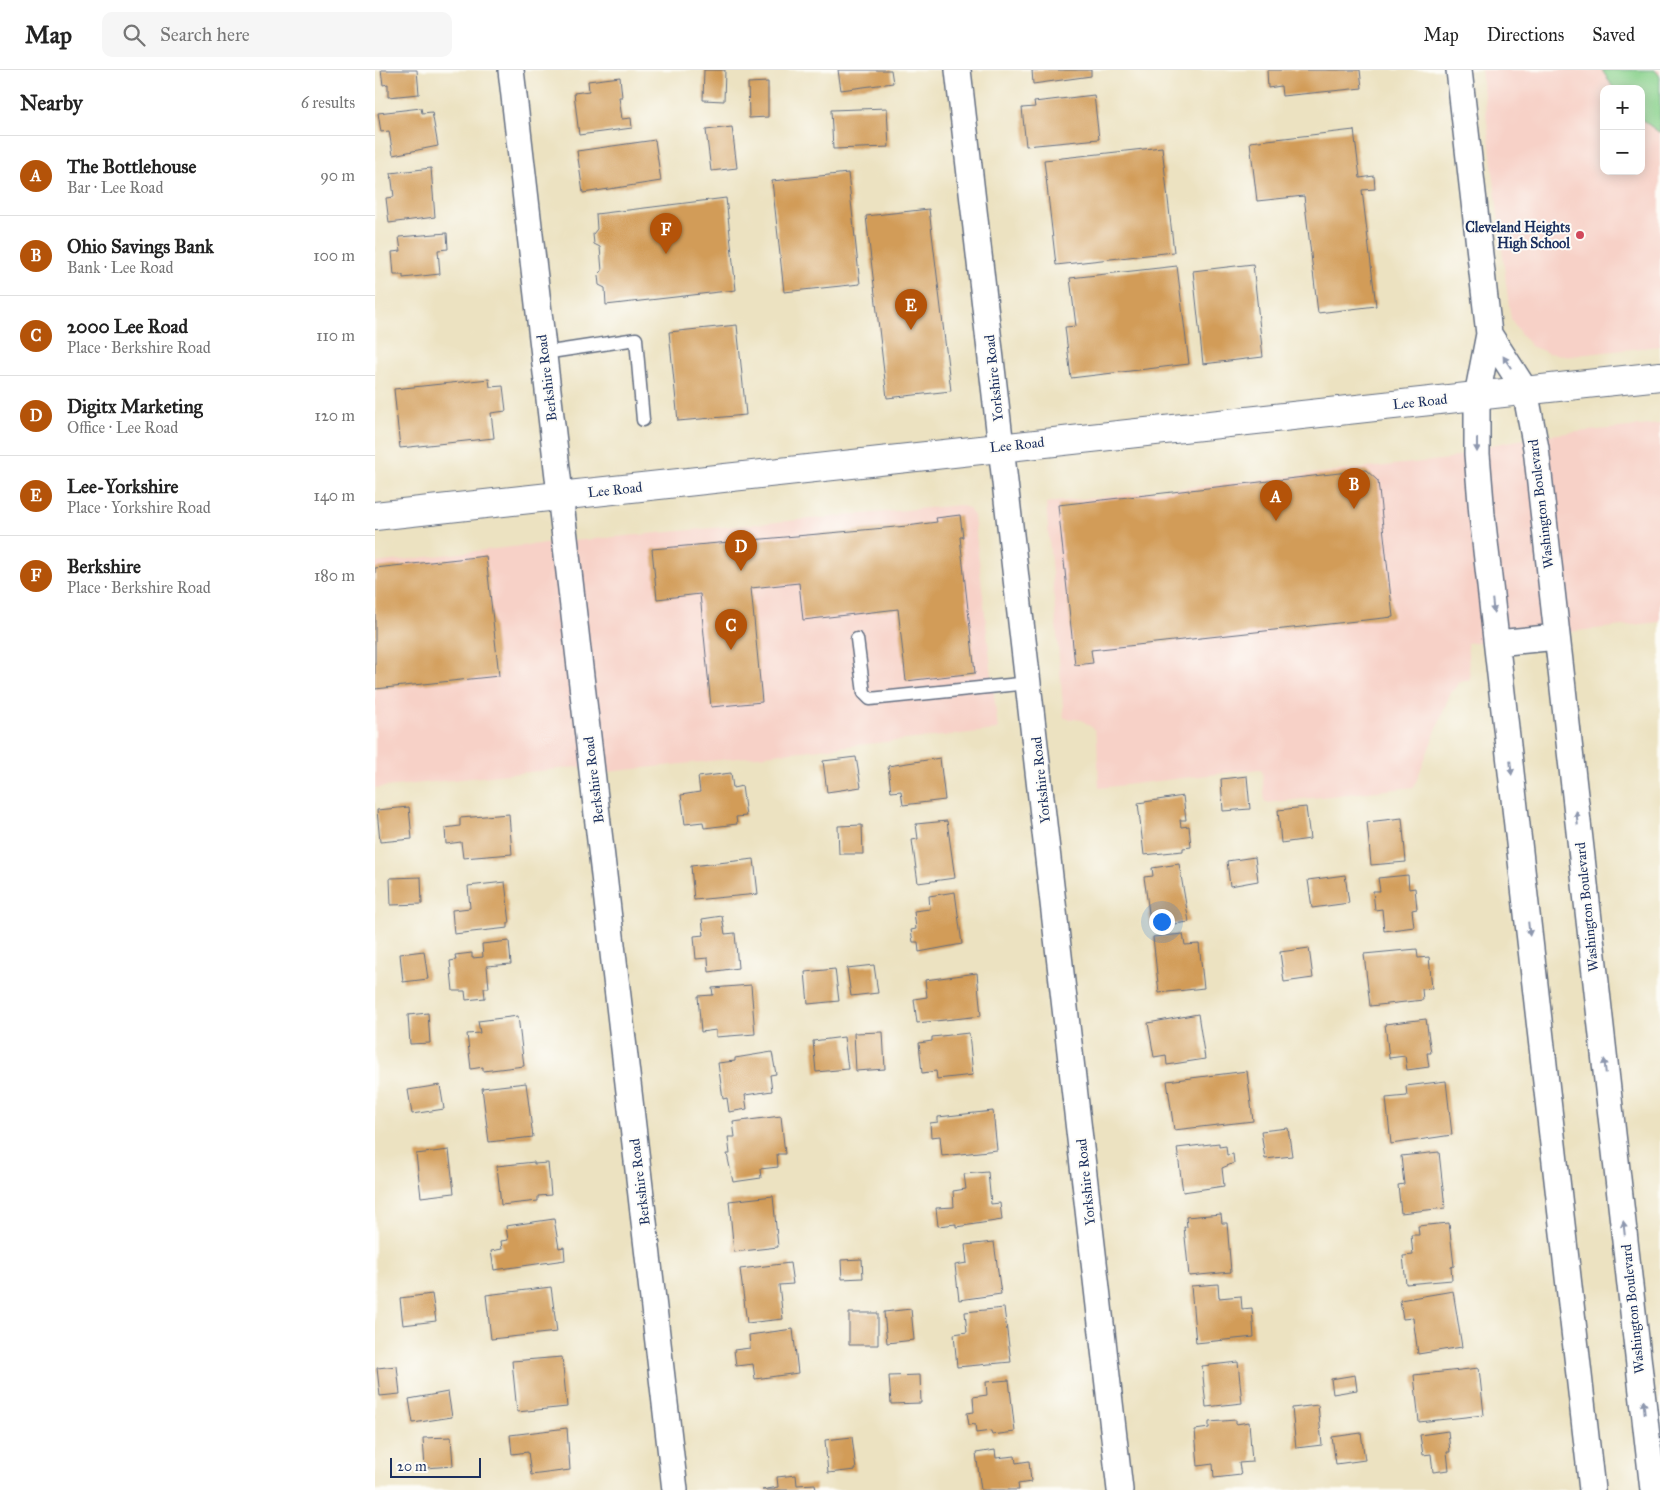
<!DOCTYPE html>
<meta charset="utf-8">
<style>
:root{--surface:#fff;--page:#f6f6f6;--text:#222;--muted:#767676;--line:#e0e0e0;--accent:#b45309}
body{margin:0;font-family:"IM FELL Great Primer",serif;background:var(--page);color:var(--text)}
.controls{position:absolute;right:15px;top:15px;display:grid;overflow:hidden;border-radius:10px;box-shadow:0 2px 12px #0003}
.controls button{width:45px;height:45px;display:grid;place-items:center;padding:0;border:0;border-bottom:1px solid var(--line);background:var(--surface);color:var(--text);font:25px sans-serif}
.scale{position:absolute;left:15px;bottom:12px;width:91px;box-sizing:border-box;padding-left:5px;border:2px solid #1b2f5e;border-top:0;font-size:14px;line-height:18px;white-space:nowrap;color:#1b2f5e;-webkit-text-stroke:4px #fdfcf7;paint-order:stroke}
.you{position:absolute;left:786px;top:851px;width:18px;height:18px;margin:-12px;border:4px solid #fff;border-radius:50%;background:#1a73e8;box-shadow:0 0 0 8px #1a73e833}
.badge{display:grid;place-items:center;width:32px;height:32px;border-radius:50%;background:var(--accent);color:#fff;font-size:16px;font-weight:700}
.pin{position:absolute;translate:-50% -41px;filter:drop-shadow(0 1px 2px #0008)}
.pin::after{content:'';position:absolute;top:26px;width:18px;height:15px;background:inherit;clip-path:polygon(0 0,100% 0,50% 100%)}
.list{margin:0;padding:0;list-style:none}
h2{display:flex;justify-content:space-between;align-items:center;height:65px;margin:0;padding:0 20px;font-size:21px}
h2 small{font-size:16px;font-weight:400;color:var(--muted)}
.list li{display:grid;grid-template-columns:32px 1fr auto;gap:15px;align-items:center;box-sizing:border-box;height:80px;padding:0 20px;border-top:1px solid var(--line)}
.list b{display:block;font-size:19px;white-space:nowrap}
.list p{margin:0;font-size:16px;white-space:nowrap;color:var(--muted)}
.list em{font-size:16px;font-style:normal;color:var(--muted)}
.icon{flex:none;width:28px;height:28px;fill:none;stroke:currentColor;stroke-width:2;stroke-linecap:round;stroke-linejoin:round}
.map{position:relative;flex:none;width:1285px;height:1420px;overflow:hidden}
header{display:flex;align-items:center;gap:30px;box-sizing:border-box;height:70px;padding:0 25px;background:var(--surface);border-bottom:1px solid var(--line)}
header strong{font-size:24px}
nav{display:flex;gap:28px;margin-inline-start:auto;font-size:18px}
.search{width:350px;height:45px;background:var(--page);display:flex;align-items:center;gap:12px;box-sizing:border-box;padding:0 18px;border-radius:10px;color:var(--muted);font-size:19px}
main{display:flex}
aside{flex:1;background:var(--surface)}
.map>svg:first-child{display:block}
.built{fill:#f7d1c7;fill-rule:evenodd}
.green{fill:#8ad28d;stroke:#528076}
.building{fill:#d29c58}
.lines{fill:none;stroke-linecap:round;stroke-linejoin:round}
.lane-casing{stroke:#646e81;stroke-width:15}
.street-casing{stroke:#646e81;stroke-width:28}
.secondary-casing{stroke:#646e81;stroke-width:30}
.lane{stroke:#fff;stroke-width:12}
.street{stroke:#fff;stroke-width:25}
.secondary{stroke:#fff;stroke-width:28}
.oneway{fill:#8d97ae}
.poi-dot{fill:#d1495b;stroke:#fdfcf7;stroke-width:2}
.labels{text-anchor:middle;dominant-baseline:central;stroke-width:4;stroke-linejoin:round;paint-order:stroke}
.poi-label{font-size:14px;font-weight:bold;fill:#1b2f5e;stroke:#fdfcf7;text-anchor:end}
.street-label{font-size:14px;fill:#1b2f5e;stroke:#fdfcf7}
</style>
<header>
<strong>Map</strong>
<div class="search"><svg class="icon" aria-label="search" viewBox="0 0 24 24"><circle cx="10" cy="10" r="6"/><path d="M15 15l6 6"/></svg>Search here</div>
<nav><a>Map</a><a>Directions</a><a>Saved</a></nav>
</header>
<main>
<aside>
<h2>Nearby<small>6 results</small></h2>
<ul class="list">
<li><span class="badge">A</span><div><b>The Bottlehouse</b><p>Bar · Lee Road</p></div><em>90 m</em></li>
<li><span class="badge">B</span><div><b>Ohio Savings Bank</b><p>Bank · Lee Road</p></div><em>100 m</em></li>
<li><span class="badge">C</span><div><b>2000 Lee Road</b><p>Place · Berkshire Road</p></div><em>110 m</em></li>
<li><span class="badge">D</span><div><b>Digitx Marketing</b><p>Office · Lee Road</p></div><em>120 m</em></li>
<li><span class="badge">E</span><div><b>Lee-Yorkshire</b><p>Place · Yorkshire Road</p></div><em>140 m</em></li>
<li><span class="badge">F</span><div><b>Berkshire</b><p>Place · Berkshire Road</p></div><em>180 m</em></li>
</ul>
</aside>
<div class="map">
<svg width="1285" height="1420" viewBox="0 0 1285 1420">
<rect width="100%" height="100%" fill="#fdfcf7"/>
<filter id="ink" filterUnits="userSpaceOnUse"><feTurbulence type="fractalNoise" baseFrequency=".02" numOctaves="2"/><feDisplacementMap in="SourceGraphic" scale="10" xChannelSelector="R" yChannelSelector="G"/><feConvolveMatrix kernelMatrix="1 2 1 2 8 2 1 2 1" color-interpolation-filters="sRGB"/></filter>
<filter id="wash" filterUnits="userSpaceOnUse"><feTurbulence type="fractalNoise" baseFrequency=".0096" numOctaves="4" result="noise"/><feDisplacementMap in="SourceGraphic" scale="20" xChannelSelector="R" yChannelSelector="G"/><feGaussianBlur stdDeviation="1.12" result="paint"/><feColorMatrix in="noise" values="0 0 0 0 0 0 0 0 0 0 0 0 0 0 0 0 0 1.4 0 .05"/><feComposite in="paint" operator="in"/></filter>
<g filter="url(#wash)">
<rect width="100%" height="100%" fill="#ece2c1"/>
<path class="built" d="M1106,0H1285V276L1193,286L1173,283L1156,276L1145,263L1136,249L1133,229ZM1229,19H1266V101H1229Z
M1285,354V552L1092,573L1095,609L1084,613L1075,624L1039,717L890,733L887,700L884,699L724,718L722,669L719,659L707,650L689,648L671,433L1074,389L1115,375L1172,365Z
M585,435L593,438L599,446L623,660L232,702L231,694L0,718V493L154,475Z"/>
<path class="green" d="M1227,0H1280L1285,6V63L1266,49V19H1239Z"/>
<g id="blocks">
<path class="building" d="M6,0H42L44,24L13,27V14L8,15Z
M329,0H350L349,31L328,30Z
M463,0H516L518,13L466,20Z
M657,0H716V6L658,14Z
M892,0H985L987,18L907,26L906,16L893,18Z
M245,7L247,27H244L247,49L256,48L257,58L204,65L199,23L214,21L213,11Z
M393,12V47L374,48L373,13Z
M719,25L724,69L651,76L647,38L660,37L659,32Z
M46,38L47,43L57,42L63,76L18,85L14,61L6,62L3,43Z
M512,38L514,77L458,79L456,40Z
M357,57L362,98L336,101L331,60Z
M979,60L985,108L999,106L1000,119L987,120L1001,236L943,243L929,126L882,131L875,72Z
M280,70L286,111L208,123L202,81Z
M787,77L799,182L681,195L669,90Z
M56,98L60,147L14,153L11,128L19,127L16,103Z
M473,103L485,214L409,222L397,111Z
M351,128L361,220L231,235L230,218L224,215L223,205L227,201L225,177L219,174L218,164L222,159L221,144Z
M554,139L576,321L512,328L491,146Z
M72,163L73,179L63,180L65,204L28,208V205H19L17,182L26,181L24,167Z
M878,194L888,287L828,294L818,201Z
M802,196L814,294L696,308L690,257L701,256L695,208Z
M362,255L371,345L303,351L294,262Z
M114,309L115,317L128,316L131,341L116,343L119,368L25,378L19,319Z
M991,400L1003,411L1018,547L716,580L718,593L700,595L683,435Z
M585,445L588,467H585L600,603L531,611L523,539L428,550L424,513L376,518L387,632L336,637L325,524L282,529L277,479L532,456L562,452L561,448Z
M111,486L124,606L0,619V498Z
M481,687L486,717L452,722L448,691Z
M565,688L570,730L528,735L526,721L516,722L513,696Z
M356,703L358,718L367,716L371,746L361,747L362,754L329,758L328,752L310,754L306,725L325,722L323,707Z
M872,706L875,739L848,741L846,709Z
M808,726L811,750H805L806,757L814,756L816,777L808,778V781L769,785L763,733Z
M34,737L37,769L5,772L2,740Z
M931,737L935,769L906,773L903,740Z
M134,744L137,784L88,788L86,772L71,774L70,758L85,756V748Z
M1027,748L1031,792L996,795L992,752Z
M572,751L580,808L543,813L537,770L543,769L541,754Z
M487,755L488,784H464L463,756Z
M880,787L883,811L855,816L852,791Z
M379,789L383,824L319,830L316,796Z
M804,794L814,852L776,857L769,807L778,806L777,798Z
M970,805L974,833L937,838L933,810Z
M1033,805L1034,819L1040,818L1042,839L1037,840L1039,857L1009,861L1007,839L1000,840L998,821H1005L1003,808Z
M46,807L47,834L16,835L15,808Z
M130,812L135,853H133V858L79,864L77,840L95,838L93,816Z
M580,822L587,874L544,882L543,872H538L536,860L541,859L539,841L555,839L554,826Z
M347,846L350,864L360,863L363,898L334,902L333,888L321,889L319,866L329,865L327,849Z
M808,864L810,875L824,874L829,918L784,923L778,867Z
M134,871L136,894L112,896L114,918H109L110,928L91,930L90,921H78L75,891L81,890L80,885L97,883V888L108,887L107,874Z
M934,878L938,908L909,912L905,882Z
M1042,879L1043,888L1054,887L1057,918L1047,919L1048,930L995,936L989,884Z
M49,881L53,909L28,912L25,884Z
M499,895L503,923L476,926L472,898Z
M460,899L464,931L433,934L430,902Z
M602,903L606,946L542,953L539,929L552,927L550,910Z
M376,915L380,964L341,967V960L326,962L323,926L338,925L337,918Z
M53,943L55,973L35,974L33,945Z
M823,944L830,989L792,995L791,985L779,987L773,953Z
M143,946L149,996L108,1001V997L96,999L92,964L105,963L103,951Z
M1051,949L1056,983H1052L1054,997L1032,1000L1030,986L1014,988L1010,954Z
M508,962L510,999L481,1001L479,963Z
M594,963L598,1005L562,1009L561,1001L547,1003L544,973L557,971V967Z
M469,967L473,999L441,1002L438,971Z
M397,982L401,1004L395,1005L397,1021L370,1025L372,1039L354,1042L352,1028L348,1029L343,993L360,991V988Z
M872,1001L878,1051L799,1060L792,1011Z
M1071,1011L1077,1065L1016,1074L1011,1028L1032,1026L1031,1016Z
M151,1013L158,1067L114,1072L107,1018Z
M65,1015L69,1039L37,1044L33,1020Z
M618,1041L622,1080L567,1086L565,1066L556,1067L555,1053L563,1052V1047Z
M406,1046L410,1084H402L403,1097L385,1099L386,1108L358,1112L352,1084H355L353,1067H360L358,1052Z
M913,1058L917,1086L890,1089L886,1061Z
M844,1073V1077L851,1076L852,1085L858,1084L859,1093L847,1098L849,1116L808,1122L802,1078Z
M74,1080L79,1123L46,1127L41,1084Z
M1064,1082L1070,1138L1026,1143L1023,1115L1029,1114L1026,1086Z
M159,1092V1094L173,1093L176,1125L163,1126V1131L126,1135L122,1096Z
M613,1102L616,1134L625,1133L627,1150L581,1157V1154L563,1156L561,1138L579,1137L578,1121L591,1119L589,1104Z
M398,1126L403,1177L359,1182L354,1131Z
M846,1144L847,1153H852L856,1202L814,1206L809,1157H812L811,1147Z
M179,1149L184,1178L189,1177L190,1190L119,1200L116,1181L127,1179L126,1171L133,1170L131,1156Z
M1074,1153L1079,1196L1076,1197L1077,1210L1031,1214L1028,1186L1038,1185L1036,1165H1044L1043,1156Z
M619,1172L626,1224L584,1230L580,1195L592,1193L590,1175Z
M487,1189L488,1208L467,1209L466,1190Z
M415,1193L418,1214L404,1215L408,1249L372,1253L365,1199Z
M843,1214L844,1228L866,1226L867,1239L877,1238L879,1267L821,1273L816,1216Z
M176,1217L182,1262L116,1269L111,1225Z
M1078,1221L1087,1277L1043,1284L1038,1248L1028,1249L1025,1230Z
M57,1224L61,1251L28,1255L25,1228Z
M629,1238L636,1292L582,1297L579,1264L592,1262L590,1242Z
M536,1239L539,1270L512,1273L509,1242Z
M474,1243H503V1275H474Z
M418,1259L423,1303L380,1309L378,1294L361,1296L359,1280L375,1278L374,1265Z
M187,1287L192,1337L142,1342L137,1291Z
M863,1292L867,1333L831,1337L827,1296Z
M22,1296L25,1324L5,1326L2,1298Z
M1104,1298L1109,1345L1044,1352L1039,1305Z
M545,1305L546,1333L516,1334L514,1306Z
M980,1305L982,1320L958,1324L956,1309Z
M634,1310L640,1362L617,1365L616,1361L601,1363L600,1354L594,1355L592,1343L599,1342L598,1327L612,1325L611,1312Z
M73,1322L77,1347L38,1353L34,1329Z
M943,1335L947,1375L921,1378L917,1338Z
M861,1350V1354L874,1352L877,1392L864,1393L866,1405L839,1408L838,1394L823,1396L820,1360L834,1358V1352Z
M192,1358L195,1400L156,1405L153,1382L137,1384L135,1365Z
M1073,1361L1075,1382H1072L1074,1400L1058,1402L1056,1384L1048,1385L1045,1365Z
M986,1363L990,1390L961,1394L957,1367Z
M76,1367L78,1396L50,1398L48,1368Z
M477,1367L481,1400L453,1403L450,1370Z
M620,1380L621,1388L640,1386L641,1393L654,1391L656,1412L643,1414L644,1420H606L601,1383Z
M421,1405L422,1415L440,1414L441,1420H387L403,1417L402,1407Z"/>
</g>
</g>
<g filter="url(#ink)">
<use href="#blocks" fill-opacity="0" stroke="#646e81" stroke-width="1"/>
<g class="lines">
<g class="lane-casing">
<path id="lane" d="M169,283L261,269L268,350
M482,569L489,623L495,629L654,613"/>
</g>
<g class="street-casing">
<path id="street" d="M136,0L300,1420
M583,0L745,1420
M1084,0L1114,264L1102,326V384L1107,445L1217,1420
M1114,264L1150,320L1161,378L1278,1420
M1122,573L1182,567"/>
</g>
<g class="secondary-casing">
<path id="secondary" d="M0,446C429,401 856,351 1285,306"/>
</g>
<use href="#lane" class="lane"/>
<use href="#street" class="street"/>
<use href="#secondary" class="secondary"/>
</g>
<defs><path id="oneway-solid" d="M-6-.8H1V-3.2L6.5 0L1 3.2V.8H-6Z" transform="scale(1.25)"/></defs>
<g class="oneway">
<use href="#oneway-solid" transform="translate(1132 292) rotate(-123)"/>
<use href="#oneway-solid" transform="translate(1102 375) rotate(90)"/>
<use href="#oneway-solid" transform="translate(1118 536) rotate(84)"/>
<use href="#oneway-solid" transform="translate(1136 698) rotate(84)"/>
<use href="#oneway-solid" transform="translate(1202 748) rotate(-96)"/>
<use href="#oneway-solid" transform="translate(1154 859) rotate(84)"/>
<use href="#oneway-solid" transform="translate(1230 996) rotate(-96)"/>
<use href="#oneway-solid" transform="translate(1249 1158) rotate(-96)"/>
<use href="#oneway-solid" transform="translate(1269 1337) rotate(-96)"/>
</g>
</g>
<circle class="poi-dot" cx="1205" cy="165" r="5"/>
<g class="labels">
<g class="poi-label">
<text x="1195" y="157">Cleveland Heights<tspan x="1195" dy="16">High School</tspan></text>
</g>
<g class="street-label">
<text transform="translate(172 308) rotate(-97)">Berkshire Road</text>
<text transform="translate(619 308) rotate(-96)">Yorkshire Road</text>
<text transform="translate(1045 332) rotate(-6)">Lee Road</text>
<text transform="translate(642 375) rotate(-6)">Lee Road</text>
<text transform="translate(240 420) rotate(-6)">Lee Road</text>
<text transform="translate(1166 434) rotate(-97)">Washington Boulevard</text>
<text transform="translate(219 710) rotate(-97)">Berkshire Road</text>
<text transform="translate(666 710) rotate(-96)">Yorkshire Road</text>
<text transform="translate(1212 837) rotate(-96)">Washington Boulevard</text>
<text transform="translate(265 1112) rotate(-97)">Berkshire Road</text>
<text transform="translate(711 1112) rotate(-96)">Yorkshire Road</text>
<text transform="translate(1258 1239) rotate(-96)">Washington Boulevard</text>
</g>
</g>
</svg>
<div class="controls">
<button>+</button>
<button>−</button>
</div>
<div class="scale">20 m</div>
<div class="you"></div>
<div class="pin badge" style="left:901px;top:451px">A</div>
<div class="pin badge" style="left:979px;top:439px">B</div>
<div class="pin badge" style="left:356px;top:580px">C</div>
<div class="pin badge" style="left:366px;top:501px">D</div>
<div class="pin badge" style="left:536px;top:260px">E</div>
<div class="pin badge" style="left:291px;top:184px">F</div>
</div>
</main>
